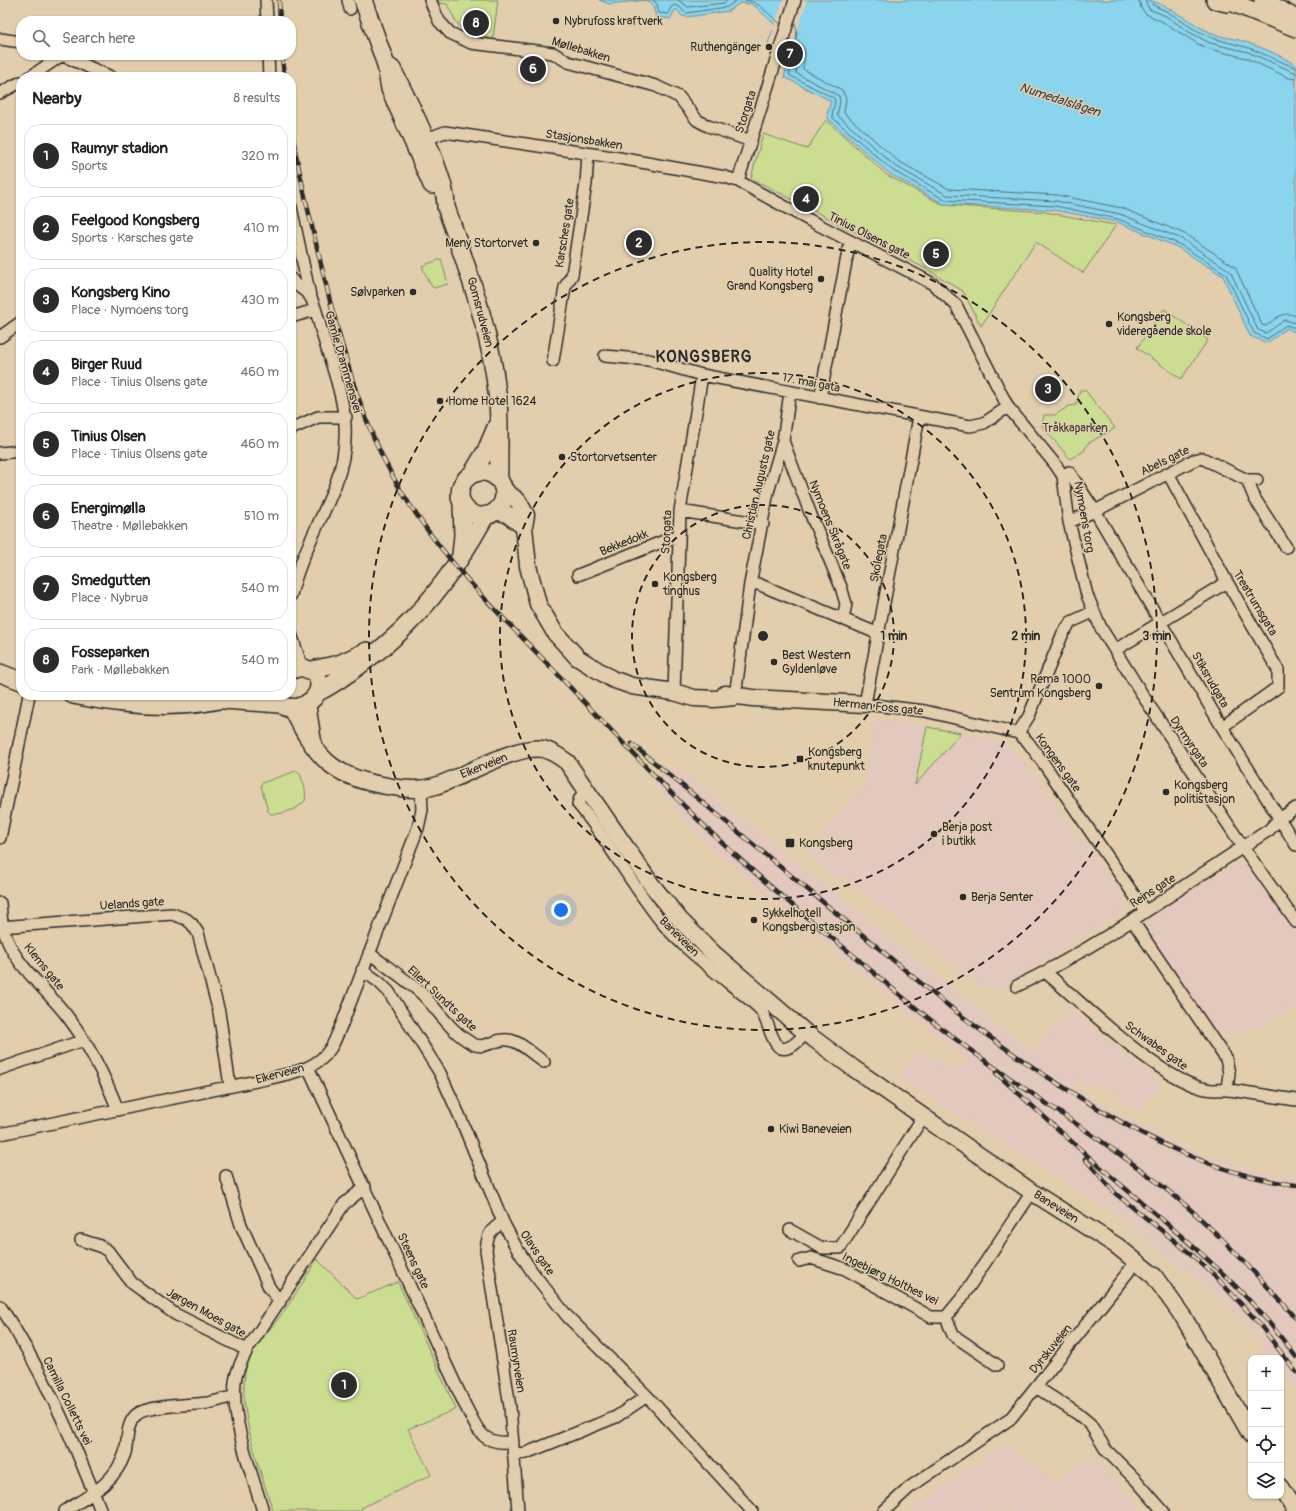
<!DOCTYPE html>
<meta charset="utf-8">
<style>
:root{--surface:#fff;--page:#f2f2f2;--text:#222;--muted:#767676;--line:#e0e0e0;--accent:#2b2b2b}
body{margin:0;font-family:Pangolin,sans-serif;background:var(--page);color:var(--text)}
.controls{position:absolute;right:12px;bottom:12px;display:grid;overflow:hidden;border-radius:8px;box-shadow:0 1px 3px #0004}
.controls button{width:36px;height:36px;display:grid;place-items:center;padding:0;border:0;border-bottom:1px solid var(--line);background:var(--surface);color:var(--text);font:20px sans-serif}
.you{position:absolute;left:561px;top:910px;width:14px;height:14px;margin:-10px;border:3px solid #fff;border-radius:50%;background:#1a73e8;box-shadow:0 0 0 6px #1a73e833}
.badge{display:grid;place-items:center;width:26px;height:26px;border-radius:50%;background:var(--accent);color:#fff;font-size:13px;font-weight:700}
.pin{position:absolute;translate:-50% -50%;border:2px solid #fff;box-shadow:0 1px 4px #0006}
.list{margin:0;padding:0;list-style:none}
h2{display:flex;justify-content:space-between;align-items:center;height:52px;margin:0;padding:0 16px;font-size:17px}
h2 small{font-size:13px;font-weight:400;color:var(--muted)}
.list li{display:grid;grid-template-columns:26px 1fr auto;gap:12px;align-items:center;box-sizing:border-box;height:64px;margin:0 8px 8px;padding:0 8px;border:1px solid var(--line);border-radius:16px}
.list b{display:block;font-size:15px;white-space:nowrap}
.list p{margin:0;font-size:13px;white-space:nowrap;color:var(--muted)}
.list em{font-size:13px;font-style:normal;color:var(--muted)}
.icon{flex:none;width:22px;height:22px;fill:none;stroke:currentColor;stroke-width:2;stroke-linecap:round;stroke-linejoin:round}
.map{position:relative;flex:none;width:1296px;height:1511px;overflow:hidden}
.search{position:absolute;background:var(--surface);box-shadow:0 1px 3px #0004;left:16px;top:16px;width:280px;height:44px;display:flex;align-items:center;gap:10px;box-sizing:border-box;padding:0 14px;border-radius:16px;color:var(--muted);font-size:15px}
.panel{position:absolute;background:var(--surface);box-shadow:0 1px 3px #0004;left:16px;top:72px;width:280px;height:628px;border-radius:16px}
.map>svg:first-child{display:block}
.built{fill:#e2c8bd}
.green{fill:#cbdd91;stroke:#7b845e}
.water{fill:#8bd4ed;stroke:#65909f}
.pier{fill:#e2cead}
.lines{fill:none;stroke-linecap:round;stroke-linejoin:round}
.shore{stroke:#516f79;stroke-width:1}
.street-casing{stroke:#2b2b2b;stroke-width:14}
.secondary-casing{stroke:#2b2b2b;stroke-width:19}
.primary-casing{stroke:#2b2b2b;stroke-width:20}
.street{stroke:#e2cead;stroke-width:11}
.secondary{stroke:#e2cead;stroke-width:16}
.primary{stroke:#e2cead;stroke-width:17}
.rail-casing{stroke:#2b2b2b;stroke-width:4.5}
.rail{stroke:#e2cead;stroke-width:3;stroke-dasharray:9;stroke-linecap:butt}
.ring{fill:none;stroke:#2b2b2b;stroke-width:2;stroke-dasharray:7 5}
.poi-dot{fill:#2b2b2b;stroke:#e2cead;stroke-width:1.5}
.labels{text-anchor:middle;dominant-baseline:central;stroke-width:3;stroke-linejoin:round;paint-order:stroke}
.poi-label{font-size:12px;fill:#2b2b2b;stroke:#e2cead;text-anchor:start}
.street-label{font-size:12px;fill:#2b2b2b;stroke:#e2cead}
.park-label{font-size:12px;fill:#3b3d35;stroke:#e2cead}
.water-label{font-size:13px;font-style:italic;fill:#394448;stroke:#e2cead}
.district-label{font-size:16px;font-weight:bold;letter-spacing:1px;fill:#2b2b2b;stroke:#e2cead}
.centre{fill:#2b2b2b;stroke:#e2cead;stroke-width:2}
.ring-label{font-size:12px;text-anchor:middle;font-weight:bold;fill:#2b2b2b;stroke:#e2cead;stroke-width:3;stroke-linejoin:round;paint-order:stroke}
</style>
<div class="map">
<svg width="1296" height="1511" viewBox="0 0 1296 1511">
<rect width="100%" height="100%" fill="#e2cead"/>
<filter id="ink" filterUnits="userSpaceOnUse"><feTurbulence type="fractalNoise" baseFrequency=".025" numOctaves="2"/><feDisplacementMap in="SourceGraphic" scale="8" xChannelSelector="R" yChannelSelector="G"/><feConvolveMatrix kernelMatrix="1 2 1 2 8 2 1 2 1" color-interpolation-filters="sRGB"/></filter>
<g filter="url(#ink)">
<path class="built" d="M875,718L927,727L915,784L961,733L986,738L1004,744L1016,752L1030,768L1073,831L1086,842L1128,904V908L998,990L984,988L971,981L843,875L838,880L806,854L864,784Z
M674,763L1033,1052L1069,1008L1161,1084L1137,1113L1099,1082L1092,1089L1079,1079L1075,1085L1095,1101L1184,1147L1264,1173L1296,1177V1386L1281,1368V1358H1272L1222,1301L1112,1212L899,1079L918,1051L957,1071L966,1060L708,846L653,784Z
M1238,864L1253,871L1296,930V1005L1260,1027L1211,1039L1139,930L1155,912Z
M1004,1443L1057,1481L1094,1455L1142,1511H908Z"/>
<path class="green" d="M438,0H498L493,39C461,32 462,34 447,4L439,3Z
M826,120L887,175L943,205L1045,212L1116,225L1083,273L1036,242L981,326L963,291L930,271L751,178L763,134L807,149Z
M441,259L448,284L433,288L428,280L422,266Z
M1164,309L1208,340L1181,379L1137,348Z
M1080,390H1085L1115,428L1087,444L1084,451L1070,459L1042,426L1044,415H1055L1069,406L1076,405Z
M927,727L961,733L915,785Z
M296,771L299,772C303,782 307,790 305,801C298,809 282,815 271,814L268,811L261,786L262,783Z
M317,1259L357,1299L398,1282L456,1409L408,1429L431,1475L361,1508L362,1511H273C261,1472 231,1396 250,1357C255,1345 267,1333 275,1323C291,1302 304,1282 317,1259Z"/>
<path class="water" d="M599,0H1149C1173,7 1190,24 1212,33C1221,37 1230,38 1239,40C1259,46 1278,54 1296,65V333L1287,328L1267,343L1250,336L1223,276L1177,247L1117,222L1054,210L944,204L890,174L829,120L827,114L831,101L784,77L791,54L768,43L773,30L784,33L756,7L751,4L740,3L729,11L687,17L682,16L676,9L670,19L656,17L653,6L647,0L609,4Z"/>
<path class="pier" d="M783,0H807L790,55L768,46L774,28L777,29L774,27Z"/>
<g class="lines">
<path class="shore" d="M653,0L657,4L659,13L668,14L671,7L674,5L680,7L684,12L687,13L727,7L737,0
M678,0L688,7L725,3L728,0
M744,0C761,2 767,14 781,24
M1139,0L1141,8L1146,14L1163,22L1198,44L1210,49L1246,58L1289,78L1296,79
M1145,0L1149,9L1166,16L1189,32L1210,43L1248,52L1296,73
M1150,0L1153,5L1168,12L1192,28L1212,38L1249,48L1296,68
M795,23L797,31L796,39C809,49 804,56 803,69L842,90L846,99L844,113L898,161L949,189L1057,195L1122,208L1185,234L1235,267L1262,325L1266,326C1275,319 1283,310 1296,316
M788,43L796,46L800,52L796,73L839,96L840,102L837,115L895,166L947,195L1056,201L1120,214L1182,239L1230,271L1258,330L1266,333L1285,320L1296,323
M787,47L793,50L795,54L789,75L834,98C837,105 830,111 833,118L892,170L945,200L1055,206L1118,219L1179,244L1226,274L1254,333L1267,339L1286,325L1296,328"/>
<g class="street-casing">
<path id="street" d="M266,0L267,21
M348,0L350,9
M430,0L439,21L450,33L471,43L553,53L568,62L656,86L679,97L697,120L708,126L751,141
M0,39L21,42
M62,55L111,77
M268,55L269,77
M30,77L62,55
M0,93L21,82
M426,139L445,132L619,158L725,177L738,181L809,220L920,277L933,284L956,305L1008,407L1055,464L1063,476L1069,522L1087,595L1101,628L1147,702L1243,847L1296,922
M738,181L795,0
M291,207L310,296
M291,279C296,286 304,289 309,295C315,302 319,323 322,333C338,387 357,426 336,483C322,520 300,556 291,595
M291,317L315,310
M0,337L21,322
M605,356L649,360L702,375L970,426L984,423L1008,407
M553,361L565,287L572,275L586,184L588,154
M820,398L850,241
M919,417L865,704L925,711L1018,733L1028,742L1044,764L1145,911
M291,429L318,417H346
M783,441L811,515L841,587L846,604L843,619
M0,453L21,451
M1168,473L1227,582L1278,670V687L1222,727
M1063,476L1069,472L1095,511L1222,727L1296,845
M1247,480L1255,499L1286,547
M680,511L763,524
M1069,522L1095,511L1194,460L1202,458L1247,480H1257
M578,575L679,535
M750,584H758L879,634
M291,634L302,667
M1115,650L1227,582
M674,692L680,511L702,375
M735,697L750,584L768,492L783,441L790,392
M1018,733L1029,716L1063,633L1071,622L1093,612
M586,789L580,798L578,804C610,842 632,887 664,925C683,947 707,965 730,984C740,992 751,1000 760,1009C768,1019 772,1045 781,1048C791,1051 800,1039 806,1033
M0,838L29,695
M0,903C1,911 1,919 3,927C11,963 45,987 67,1016C89,1044 105,1077 118,1110
M1132,920L1226,1059L1229,1073L1227,1090
M0,927L172,914L186,919L192,924L198,933L219,1012L230,1086
M369,953C386,966 404,978 420,992C438,1009 450,1032 473,1044C485,1050 495,1038 508,1040C521,1041 533,1055 544,1062
M362,970L379,982L389,992L440,1073L460,1117L503,1222L516,1247L533,1273L567,1316L647,1396L752,1511
M1045,972C1084,1004 1159,1080 1206,1089C1213,1091 1220,1089 1227,1090C1250,1092 1273,1097 1296,1100
M1017,986C1106,943 1186,883 1269,830L1279,819L1296,808
M308,1067L465,1405C478,1429 480,1445 512,1442
M0,1069L84,1040
M0,1134L266,1079C288,1074 317,1070 330,1049C335,1042 338,1032 342,1024L418,828L422,810L421,789
M226,1176L241,1225L269,1287L280,1302
M503,1222C489,1231 488,1234 486,1250L510,1407L518,1511
M790,1230L822,1248H840L923,1117
M81,1240L100,1246L108,1251L132,1283L175,1314L247,1350
M799,1261L811,1258L845,1269L931,1317H946
M0,1306C43,1370 73,1440 101,1511
M997,1365L953,1335L946,1317L961,1299L1032,1192
M1036,1387L1078,1414L1090,1424L1106,1450L1136,1480L1163,1511
M513,1454L526,1453L616,1417L647,1396
M65,1511C90,1495 115,1483 125,1453C128,1441 126,1424 136,1415C146,1405 193,1405 208,1403C217,1401 226,1398 235,1396
M263,1511C252,1474 231,1420 235,1382C236,1371 242,1360 247,1350L344,1204L365,1187
M884,1511L910,1487L1010,1419L1137,1261"/>
</g>
<g class="secondary-casing">
<path id="secondary" d="M503,489L518,501L526,515L524,527L528,566L538,604L555,633L578,658L612,679L632,686L674,692L694,698L714,699L735,697
M495,511L507,514L524,527
M725,694L752,698L865,704
M307,703L313,742
M291,708C316,756 330,777 387,786C402,789 419,791 435,786C462,778 516,744 543,749C552,751 560,757 567,762L651,884L680,920L713,953L806,1033L853,1068L1032,1192L1117,1246L1154,1276L1184,1318L1251,1435
M1281,1487L1296,1511"/>
</g>
<g class="primary-casing">
<path id="primary" d="M363,0L386,65L390,89L432,185
M1215,0L1227,3L1235,0
M1263,0L1291,16
M1231,2L1296,28
M386,65L392,69C408,100 423,130 435,162C440,177 446,191 446,207C467,268 490,328 497,392C501,422 498,451 499,480
M460 494a22 22 0 1 1 44 0a22 22 0 1 1-44 0Z
M472,474L486,451L497,425
M461,555L463,535L462,504
M312,670L339,664L367,651
M0,673L21,681
M318,692C335,684 349,673 364,662C418,623 454,573 486,515
M73,695C126,706 186,712 237,695
M275,695L282,705C302,715 329,693 315,673L302,667L291,670
M224,700L280,704"/>
</g>
<use href="#street" class="street"/>
<use href="#secondary" class="secondary"/>
<use href="#primary" class="primary"/>
<g class="rail-casing">
<path id="rail" d="M279,0L280,21
M282,55L284,77
M291,128C301,186 316,243 330,301C346,360 362,421 392,475C436,556 505,619 568,685C618,737 667,791 720,841C763,881 808,919 854,956C887,984 919,1012 954,1038C1027,1093 1106,1140 1177,1198C1220,1234 1258,1276 1296,1318
M632,744L940,999C985,1035 1030,1067 1079,1097C1147,1139 1216,1175 1296,1185
M996,1073C1037,1110 1078,1148 1120,1184C1186,1240 1245,1286 1296,1357
M1085,1159L1116,1194L1191,1254L1215,1276L1257,1321L1296,1372"/>
</g>
<use href="#rail" class="rail"/>
</g>
</g>
<g class="ring">
<circle cx="763" cy="636" r="131"/>
<circle cx="763" cy="636" r="263"/>
<circle cx="763" cy="636" r="394"/>
</g>
<g class="poi-dot">
<circle cx="556" cy="21" r="4"/>
<circle cx="769" cy="47" r="4"/>
<circle cx="536" cy="243" r="4"/>
<circle cx="821" cy="279" r="4"/>
<circle cx="413" cy="292" r="4"/>
<circle cx="1109" cy="324" r="4"/>
<circle cx="440" cy="401" r="4"/>
<circle cx="562" cy="457" r="4"/>
<circle cx="655" cy="584" r="4"/>
<circle cx="774" cy="662" r="4"/>
<circle cx="1099" cy="686" r="4"/>
<rect x="796" y="755" width="8" height="8" rx="2"/>
<circle cx="1166" cy="792" r="4"/>
<circle cx="934" cy="834" r="4"/>
<rect x="785" y="838" width="10" height="10" rx="2"/>
<circle cx="963" cy="897" r="4"/>
<circle cx="754" cy="920" r="4"/>
<circle cx="771" cy="1129" r="4"/>
</g>
<g class="labels">
<g class="poi-label">
<text x="564" y="21">Nybrufoss kraftverk</text>
<text x="761" y="47" text-anchor="end">Ruthengänger</text>
<text x="528" y="243" text-anchor="end">Meny Stortorvet</text>
<text x="813" y="272" text-anchor="end">Quality Hotel<tspan x="813" dy="14">Grand Kongsberg</tspan></text>
<text x="405" y="292" text-anchor="end">Sølvparken</text>
<text x="1117" y="317">Kongsberg<tspan x="1117" dy="14">videregående skole</tspan></text>
<text x="448" y="401">Home Hotel 1624</text>
<text x="570" y="457">Stortorvetsenter</text>
<text x="663" y="577">Kongsberg<tspan x="663" dy="14">tinghus</tspan></text>
<text x="782" y="655">Best Western<tspan x="782" dy="14">Gyldenløve</tspan></text>
<text x="1091" y="679" text-anchor="end">Rema 1000<tspan x="1091" dy="14">Sentrum Kongsberg</tspan></text>
<text x="808" y="752">Kongsberg<tspan x="808" dy="14">knutepunkt</tspan></text>
<text x="1174" y="785">Kongsberg<tspan x="1174" dy="14">politistasjon</tspan></text>
<text x="942" y="827">Berja post<tspan x="942" dy="14">i butikk</tspan></text>
<text x="799" y="843">Kongsberg</text>
<text x="971" y="897">Berja Senter</text>
<text x="762" y="913">Sykkelhotell<tspan x="762" dy="14">Kongsberg stasjon</tspan></text>
<text x="779" y="1129">Kiwi Baneveien</text>
</g>
<g class="street-label">
<text transform="translate(581 50) rotate(17)">Møllebakken</text>
<text transform="translate(746 112) rotate(-72)">Storgata</text>
<text transform="translate(584 140) rotate(9)">Stasjonsbakken</text>
<text transform="translate(565 233) rotate(-81)">Karsches gate</text>
<text transform="translate(869 236) rotate(27)">Tinius Olsens gate</text>
<text transform="translate(480 312) rotate(75)">Gomsrudveien</text>
<text transform="translate(343 362) rotate(74)">Gamle Drammensvei</text>
<text transform="translate(811 383) rotate(11)">17. mai gata</text>
<text transform="translate(1165 461) rotate(-26)">Abels gate</text>
<text transform="translate(759 485) rotate(-77)">Christian Augusts gate</text>
<text transform="translate(1084 517) rotate(80)">Nymoens torg</text>
<text transform="translate(830 525) rotate(68)">Nymoens Skrågate</text>
<text transform="translate(667 532) rotate(-87)">Storgata</text>
<text transform="translate(624 543) rotate(-22)">Bekkedokk</text>
<text transform="translate(879 558) rotate(-79)">Skolegata</text>
<text transform="translate(1255 603) rotate(59)">Treatrumsgata</text>
<text transform="translate(1210 680) rotate(60)">Stiksrudgata</text>
<text transform="translate(878 707) rotate(6)">Herman Foss gate</text>
<text transform="translate(1189 742) rotate(56)">Dyrmyrgata</text>
<text transform="translate(1058 763) rotate(54)">Kongens gate</text>
<text transform="translate(484 766) rotate(-22)">Eikerveien</text>
<text transform="translate(1153 891) rotate(-33)">Reins gate</text>
<text transform="translate(132 904) rotate(-4)">Uelands gate</text>
<text transform="translate(679 937) rotate(45)">Baneveien</text>
<text transform="translate(44 967) rotate(51)">Klems gate</text>
<text transform="translate(442 999) rotate(43)">Eilert Sundts gate</text>
<text transform="translate(1156 1046) rotate(36)">Schwabes gate</text>
<text transform="translate(280 1074) rotate(-15)">Eikerveien</text>
<text transform="translate(1056 1207) rotate(32)">Baneveien</text>
<text transform="translate(537 1253) rotate(56)">Olavs gate</text>
<text transform="translate(413 1261) rotate(65)">Steens gate</text>
<text transform="translate(890 1279) rotate(26)">Ingebjørg Holthes vei</text>
<text transform="translate(206 1313) rotate(29)">Jørgen Moes gate</text>
<text transform="translate(1051 1349) rotate(-51)">Dyrskuveien</text>
<text transform="translate(516 1361) rotate(81)">Raumyrveien</text>
<text transform="translate(67 1401) rotate(64)">Camilla Colletts vei</text>
</g>
<g class="park-label">
<text x="1075" y="428">Tråkkaparken</text>
</g>
<g class="water-label">
<text transform="translate(1060 100) rotate(18)">Numedalslågen</text>
</g>
<g class="district-label">
<text x="704" y="357">KONGSBERG</text>
</g>
</g>
<circle cx="763" cy="636" r="6" class="centre"/>
<g class="ring-label">
<text x="894" y="640">1 min</text>
<text x="1026" y="640">2 min</text>
<text x="1157" y="640">3 min</text>
</g>
</svg>
<div class="controls">
<button>+</button>
<button>−</button>
<button><svg class="icon" aria-label="locate" viewBox="0 0 24 24"><circle cx="12" cy="12" r="6"/><path d="M12 2v4M12 18v4M2 12h4M18 12h4"/></svg></button>
<button><svg class="icon" aria-label="layers" viewBox="0 0 24 24"><path d="M12 4l9 5-9 5-9-5zM3 14l9 5 9-5"/></svg></button>
</div>
<div class="you"></div>
<div class="pin badge" style="left:344px;top:1385px">1</div>
<div class="pin badge" style="left:639px;top:243px">2</div>
<div class="pin badge" style="left:1048px;top:389px">3</div>
<div class="pin badge" style="left:806px;top:199px">4</div>
<div class="pin badge" style="left:936px;top:254px">5</div>
<div class="pin badge" style="left:533px;top:69px">6</div>
<div class="pin badge" style="left:790px;top:54px">7</div>
<div class="pin badge" style="left:476px;top:23px">8</div>
<div class="search"><svg class="icon" aria-label="search" viewBox="0 0 24 24"><circle cx="10" cy="10" r="6"/><path d="M15 15l6 6"/></svg>Search here</div>
<section class="panel">
<h2>Nearby<small>8 results</small></h2>
<ul class="list">
<li><span class="badge">1</span><div><b>Raumyr stadion</b><p>Sports</p></div><em>320 m</em></li>
<li><span class="badge">2</span><div><b>Feelgood Kongsberg</b><p>Sports · Karsches gate</p></div><em>410 m</em></li>
<li><span class="badge">3</span><div><b>Kongsberg Kino</b><p>Place · Nymoens torg</p></div><em>430 m</em></li>
<li><span class="badge">4</span><div><b>Birger Ruud</b><p>Place · Tinius Olsens gate</p></div><em>460 m</em></li>
<li><span class="badge">5</span><div><b>Tinius Olsen</b><p>Place · Tinius Olsens gate</p></div><em>460 m</em></li>
<li><span class="badge">6</span><div><b>Energimølla</b><p>Theatre · Møllebakken</p></div><em>510 m</em></li>
<li><span class="badge">7</span><div><b>Smedgutten</b><p>Place · Nybrua</p></div><em>540 m</em></li>
<li><span class="badge">8</span><div><b>Fosseparken</b><p>Park · Møllebakken</p></div><em>540 m</em></li>
</ul>
</section>
</div>
